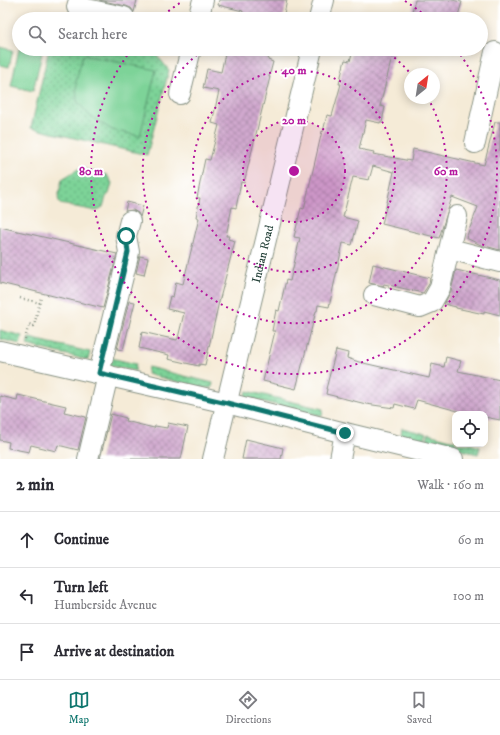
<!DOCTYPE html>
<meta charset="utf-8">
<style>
:root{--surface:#fff;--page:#f2f2f3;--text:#2b2b33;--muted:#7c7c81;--line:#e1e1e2;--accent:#0f766e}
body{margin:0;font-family:"IM FELL DW Pica",serif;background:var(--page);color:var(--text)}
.controls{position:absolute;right:12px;bottom:12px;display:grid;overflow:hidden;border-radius:8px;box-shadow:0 2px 10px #0003}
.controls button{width:36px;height:36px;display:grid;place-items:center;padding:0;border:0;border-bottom:1px solid var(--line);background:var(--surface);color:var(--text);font:20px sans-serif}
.compass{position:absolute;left:404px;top:68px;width:36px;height:36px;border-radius:50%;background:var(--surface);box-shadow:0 2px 10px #0003;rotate:30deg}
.stop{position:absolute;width:12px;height:12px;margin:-9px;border:3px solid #0f766e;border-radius:50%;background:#fff}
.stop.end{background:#0f766e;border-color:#fff;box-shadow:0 1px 4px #0008}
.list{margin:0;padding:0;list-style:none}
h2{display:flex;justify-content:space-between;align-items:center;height:52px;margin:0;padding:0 16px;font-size:17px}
h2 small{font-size:13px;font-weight:400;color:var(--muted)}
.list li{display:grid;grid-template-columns:26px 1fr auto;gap:12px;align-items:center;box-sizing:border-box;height:56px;padding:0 16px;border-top:1px solid var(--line)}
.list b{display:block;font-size:15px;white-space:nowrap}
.list p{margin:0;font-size:13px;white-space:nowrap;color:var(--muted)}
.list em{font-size:13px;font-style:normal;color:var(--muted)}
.icon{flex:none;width:22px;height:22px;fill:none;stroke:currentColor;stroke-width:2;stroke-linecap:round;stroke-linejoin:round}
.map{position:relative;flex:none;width:500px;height:459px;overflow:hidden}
.search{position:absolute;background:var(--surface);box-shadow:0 2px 10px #0003;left:12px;right:12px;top:12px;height:44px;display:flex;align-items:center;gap:10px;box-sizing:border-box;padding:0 14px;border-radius:22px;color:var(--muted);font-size:15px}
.sheet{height:220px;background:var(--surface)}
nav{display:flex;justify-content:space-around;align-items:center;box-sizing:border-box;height:56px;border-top:1px solid var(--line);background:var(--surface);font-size:11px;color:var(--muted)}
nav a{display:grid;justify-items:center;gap:2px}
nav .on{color:var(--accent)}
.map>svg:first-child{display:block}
.green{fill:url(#green-dots);stroke:#4e8866}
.pitch{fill:#7dd398;stroke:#4e8866}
.building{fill:url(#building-cross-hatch)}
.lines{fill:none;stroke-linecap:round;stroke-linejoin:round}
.minor-casing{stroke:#8a9486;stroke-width:22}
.path{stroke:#8a9486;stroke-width:2.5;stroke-dasharray:1 3;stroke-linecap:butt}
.minor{stroke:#fff;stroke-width:20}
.route{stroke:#0f766e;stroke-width:5}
.ring{fill:none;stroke:#b5179e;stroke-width:2;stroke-dasharray:2 4}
.labels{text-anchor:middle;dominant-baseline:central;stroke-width:4;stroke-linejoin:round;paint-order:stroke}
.street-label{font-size:12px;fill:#1f3d34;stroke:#fff}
.centre{fill:#b5179e;stroke:#fff;stroke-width:2}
.ring-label{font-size:12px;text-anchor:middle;font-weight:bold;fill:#b5179e;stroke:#fff;stroke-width:4;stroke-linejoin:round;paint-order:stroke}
</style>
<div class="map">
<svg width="500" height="459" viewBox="0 0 500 459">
<defs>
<pattern id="green-dots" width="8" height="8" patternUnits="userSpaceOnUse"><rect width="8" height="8" fill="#7dd398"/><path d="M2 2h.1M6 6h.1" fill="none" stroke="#66ac7d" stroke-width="1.8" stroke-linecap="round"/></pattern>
<pattern id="building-cross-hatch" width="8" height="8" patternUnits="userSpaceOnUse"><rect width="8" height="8" fill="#d0a8ce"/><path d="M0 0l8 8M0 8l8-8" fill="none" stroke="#a88aa8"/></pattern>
</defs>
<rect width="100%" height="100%" fill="#fff"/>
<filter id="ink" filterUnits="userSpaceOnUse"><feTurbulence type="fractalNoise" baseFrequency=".025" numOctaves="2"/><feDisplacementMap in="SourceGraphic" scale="8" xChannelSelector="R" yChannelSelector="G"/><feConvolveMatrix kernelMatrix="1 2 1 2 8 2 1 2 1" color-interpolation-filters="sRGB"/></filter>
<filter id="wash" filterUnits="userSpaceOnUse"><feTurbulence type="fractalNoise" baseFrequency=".012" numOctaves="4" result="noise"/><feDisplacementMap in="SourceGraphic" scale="16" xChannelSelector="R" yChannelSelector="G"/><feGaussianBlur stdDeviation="0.9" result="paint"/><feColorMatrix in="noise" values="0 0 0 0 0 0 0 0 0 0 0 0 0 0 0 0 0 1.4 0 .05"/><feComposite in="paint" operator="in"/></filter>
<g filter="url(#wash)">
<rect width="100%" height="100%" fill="#f5ebd7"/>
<path class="green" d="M49,49H78L95,52L118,53L129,49L155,53L169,70L147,155L31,128Z
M80,168L107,175L112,183L109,194L106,197L103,207L96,211L60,204L58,198L62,179Z
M0,330L22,336L20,344L0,339Z
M29,338L90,352L88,360L27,345Z
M107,357L136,364L135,371L106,365Z
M148,367L213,383L212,388H202L147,374Z
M247,391L323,409L322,416L248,398L245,397Z
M402,428L426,434L425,441L401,435Z
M428,434L455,441V444H469L480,447L478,454L427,442Z"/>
<path class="pitch" d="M0,47L13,50L9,67L0,65Z
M19,49H43L33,91L11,86Z
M83,55L156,70L140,136L112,130L90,116L77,101L76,81Z"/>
<g id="blocks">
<path class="building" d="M99,0H137L134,12L131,8L126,6Z
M219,0H287L283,19H241L243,11L218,5Z
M415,0H452L462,2L457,19H410Z
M226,49H270L268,60L273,62L269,77H270L244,183L241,182L236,208L232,207L226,236H229L228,239L235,241L218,306L205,365L199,364V366L168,359L169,355L139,348L142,332L177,340L178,338L184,313L167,309L170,296L173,297L176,282L183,284L199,218L196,217L200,198H197L202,173L205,159L210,160L219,125L212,123L219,91L203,88L207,69L221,72Z
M353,49H394L380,106L385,107L382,122H380V123L366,120L359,149L374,152L373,154L411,161L413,149L484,165L495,122H500V250L481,245L466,238L478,207L452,197L439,238L382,224L394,172L373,166L369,180L353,177L343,217L358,221L352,245L343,243L329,307L318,305L317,311H316L296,389L263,381L275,331H272L276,310L279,311L286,280L290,281L300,238L294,237L301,208L304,209L322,131L323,132L327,115L332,116L341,84H339L345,60L350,61Z
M127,202L143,206L140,217L138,213L133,210L125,211Z
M0,227L117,254L103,308L0,283Z
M140,256L148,258L144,275L136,273Z
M373,264L430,278L429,284L423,293L384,284L383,286L369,283Z
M456,270L500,280V315L484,311V314L456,308V307L444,304L451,291Z
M129,301L135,302L123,350L117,349Z
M336,350L348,353L347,358L359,362L429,378L432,364L444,367L446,357L461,361L458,371L500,380V420L485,417V414H469L417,400L414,409L395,404L394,408L366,404L326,394L327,389H326Z
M18,395L66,406L64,412L86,417L78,450L58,445L56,451L31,445L29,452L8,448L9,442L0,440V396L17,400Z
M111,414L126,418L125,421L154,428L155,426L167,428L168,423L188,427L181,459H100Z
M246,439L283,448L281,459H242Z"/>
</g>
</g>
<g filter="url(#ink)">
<use href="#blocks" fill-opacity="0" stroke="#8a9486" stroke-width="1"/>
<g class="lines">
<g class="minor-casing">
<g id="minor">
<path d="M79,0L77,7L124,17"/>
<path d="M198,19L203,0"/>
<path d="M319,19L324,0"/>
<path d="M180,94L191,49"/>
<path d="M475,143L495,52"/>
<path d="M450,249L500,262"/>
<path d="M374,295L420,307L432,302L440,288L457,216"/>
<path d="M0,351L227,403L345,433L453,459"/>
<path d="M99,373L129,252L126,236L130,221"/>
<path d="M88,459L108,375"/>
<path id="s1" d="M213,459L312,49"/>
<path d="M340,459L345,433"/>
</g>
</g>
<path class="path" d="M20,298L40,303
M25,339L29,324L34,326L41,297"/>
<use href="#minor" class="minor"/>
</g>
</g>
<g class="lines" filter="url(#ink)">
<path class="route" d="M126,236L128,252L99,373L227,403L345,433"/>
</g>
<circle cx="294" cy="171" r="51" fill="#b5179e" fill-opacity=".12"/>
<g class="ring">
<circle cx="294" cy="171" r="51"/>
<circle cx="294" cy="171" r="101"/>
<path d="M385 50A152 152 0 0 1 410 73M428 98A152 152 0 1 1 203 50"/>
<path d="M159 19A203 203 0 0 1 183 1M405 1A203 203 0 0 1 429 19M457 50A203 203 0 1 1 131 50"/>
</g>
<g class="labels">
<g class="street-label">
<text stroke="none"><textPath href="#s1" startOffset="211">Indian Road</textPath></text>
</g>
</g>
<circle cx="294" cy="171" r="6" class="centre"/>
<g class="ring-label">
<text x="294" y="74">40 m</text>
<text x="294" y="124">20 m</text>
<text x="446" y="175">60 m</text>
<text x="91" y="175">80 m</text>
</g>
</svg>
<div class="controls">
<button><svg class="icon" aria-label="locate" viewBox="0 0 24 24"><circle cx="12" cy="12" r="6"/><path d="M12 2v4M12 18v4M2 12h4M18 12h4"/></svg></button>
</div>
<svg class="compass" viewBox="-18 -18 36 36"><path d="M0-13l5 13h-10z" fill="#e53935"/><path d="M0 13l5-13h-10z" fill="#7c7c81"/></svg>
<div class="stop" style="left:126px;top:236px"></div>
<div class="stop end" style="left:345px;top:433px"></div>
<div class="search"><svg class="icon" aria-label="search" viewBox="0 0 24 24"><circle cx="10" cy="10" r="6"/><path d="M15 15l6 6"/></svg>Search here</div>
</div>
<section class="sheet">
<h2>2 min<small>Walk · 160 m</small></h2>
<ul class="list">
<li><svg class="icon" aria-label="ahead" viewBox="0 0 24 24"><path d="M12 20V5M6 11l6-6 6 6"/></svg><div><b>Continue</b></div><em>60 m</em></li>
<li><svg class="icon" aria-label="left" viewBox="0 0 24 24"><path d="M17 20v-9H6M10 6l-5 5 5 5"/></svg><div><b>Turn left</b><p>Humberside Avenue</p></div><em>100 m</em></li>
<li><svg class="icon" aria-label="arrive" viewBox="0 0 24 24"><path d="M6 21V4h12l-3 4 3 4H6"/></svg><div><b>Arrive at destination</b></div></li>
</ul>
</section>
<nav>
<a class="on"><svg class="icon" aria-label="map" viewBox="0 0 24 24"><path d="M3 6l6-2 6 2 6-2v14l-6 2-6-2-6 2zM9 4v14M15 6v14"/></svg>Map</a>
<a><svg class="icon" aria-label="directions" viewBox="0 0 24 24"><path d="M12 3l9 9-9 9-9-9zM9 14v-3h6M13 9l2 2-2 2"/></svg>Directions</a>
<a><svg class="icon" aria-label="saved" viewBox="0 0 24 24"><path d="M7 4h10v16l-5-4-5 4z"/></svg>Saved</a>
</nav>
